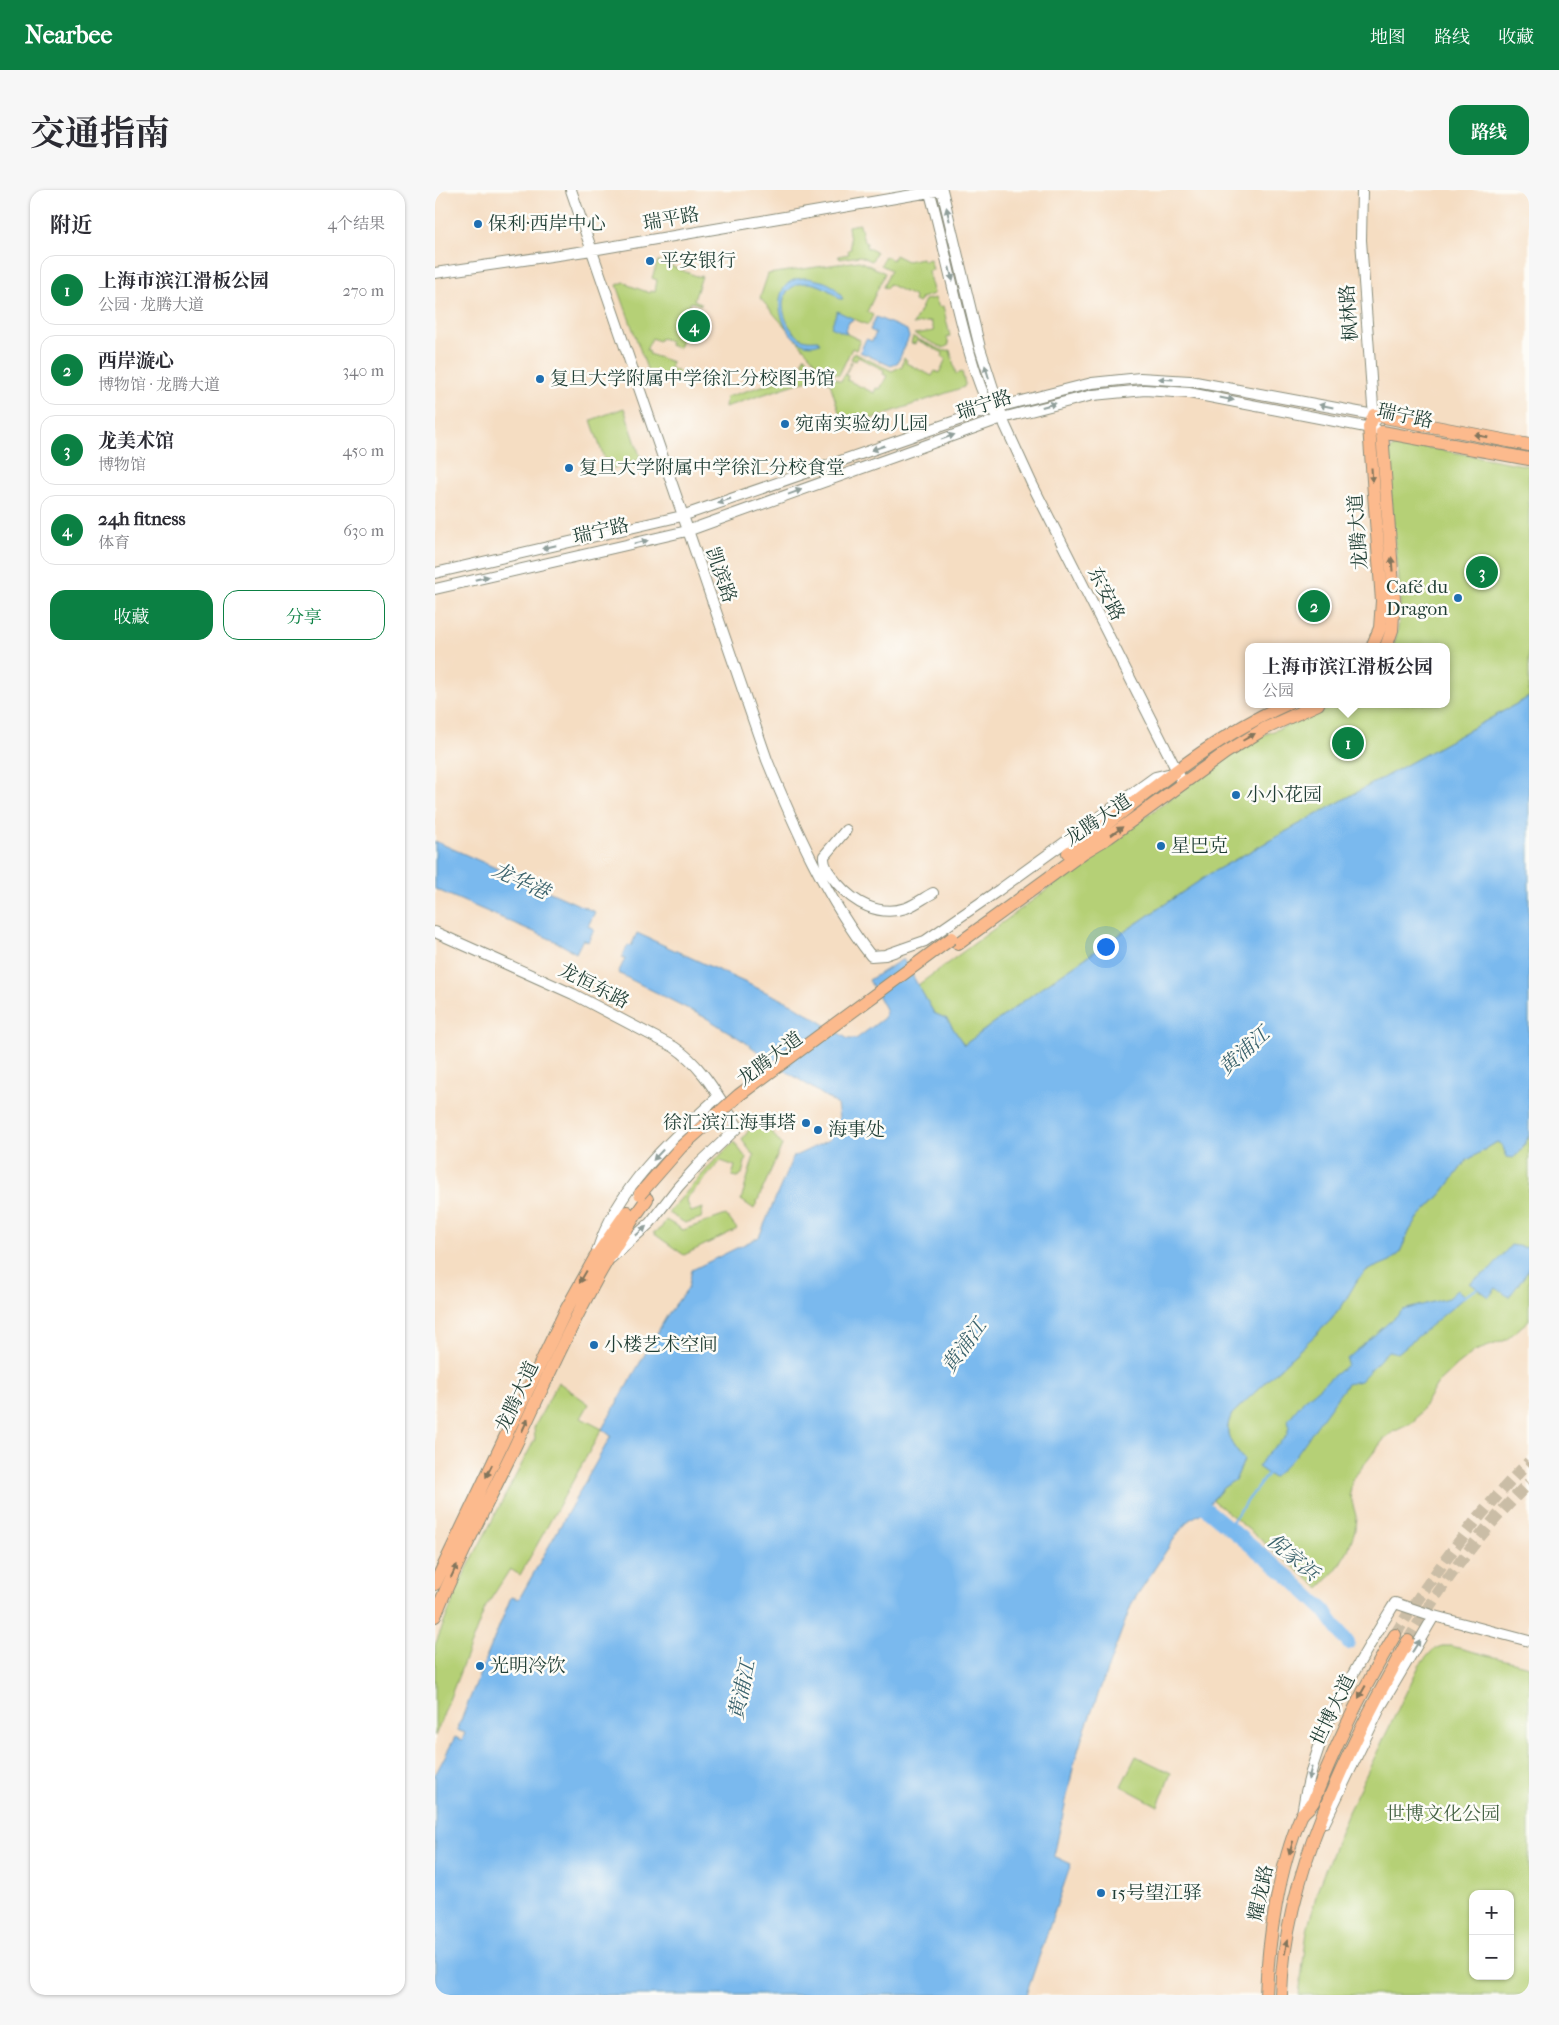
<!DOCTYPE html>
<html lang="zh">
<meta charset="utf-8">
<style>
:root{--surface:#fff;--page:#f7f7f7;--text:#2b2b33;--muted:#7c7c81;--line:#e1e1e2;--accent:#0b8043}
body{margin:0;font-family:"IM FELL French Canon","Noto Serif SC",serif;background:var(--page);color:var(--text)}
.controls{position:absolute;right:15px;bottom:15px;display:grid;overflow:hidden;border-radius:10px;box-shadow:0 1px 4px #0004}
.controls button{width:45px;height:45px;display:grid;place-items:center;padding:0;border:0;border-bottom:1px solid var(--line);background:var(--surface);color:var(--text);font:25px sans-serif}
.you{position:absolute;left:670px;top:756px;width:18px;height:18px;margin:-12px;border:4px solid #fff;border-radius:50%;background:#1a73e8;box-shadow:0 0 0 8px #1a73e833}
.badge{display:grid;place-items:center;width:32px;height:32px;border-radius:50%;background:var(--accent);color:#fff;font-size:16px;font-weight:700}
.pin{position:absolute;translate:-50% -50%;border:2px solid #fff;box-shadow:0 1px 5px #0006}
.popup{position:absolute;left:810px;top:453px;width:205px;height:65px;box-sizing:border-box;display:grid;place-content:center;border-radius:10px;background:var(--surface);filter:drop-shadow(0 1px 4px #0005);font-size:16px;white-space:nowrap;color:var(--muted)}
.popup b{font-size:19px;color:var(--text)}
.popup::after{content:'';position:absolute;left:50%;top:100%;margin-left:-10px;border:10px solid transparent;border-top-color:var(--surface)}
.list{margin:0;padding:0;list-style:none}
h2{display:flex;justify-content:space-between;align-items:center;height:65px;margin:0;padding:0 20px;font-size:21px}
h2 small{font-size:16px;font-weight:400;color:var(--muted)}
.list li{display:grid;grid-template-columns:32px 1fr auto;gap:15px;align-items:center;box-sizing:border-box;height:70px;margin:0 10px 10px;padding:0 10px;border:1px solid var(--line);border-radius:15px}
.list b{display:block;font-size:19px;white-space:nowrap}
.list p{margin:0;font-size:16px;white-space:nowrap;color:var(--muted)}
.list em{font-size:16px;font-style:normal;color:var(--muted)}
.actions{display:flex;gap:10px;padding:15px 20px}
.actions a{flex:1;padding:11px 0;border:1px solid var(--accent);border-radius:15px;text-align:center;font-size:18px;color:var(--accent)}
.actions .main{background:var(--accent);color:#fff}
.map{position:relative;flex:none;width:1094px;height:1805px;overflow:hidden;border-radius:15px}
header{display:flex;align-items:center;gap:30px;box-sizing:border-box;height:70px;padding:0 25px;background:var(--accent);color:#fff}
header strong{font-size:24px}
nav{display:flex;gap:28px;margin-inline-start:auto;font-size:18px}
.intro{display:flex;align-items:center;justify-content:space-between;box-sizing:border-box;height:120px;padding:0 30px}
h1{margin:0;font-size:35px}
.button{padding:12px 22px;border-radius:15px;background:var(--accent);color:#fff;font-size:18px;font-weight:700}
main{display:flex;gap:30px;padding:0 30px}
aside{flex:1;background:var(--surface);border-radius:15px;box-shadow:0 1px 4px #0004}
.map>svg:first-child{display:block}
.green{fill:#b5d076;stroke:#6a8655;fill-rule:evenodd}
.water{fill:#7ab9ee;stroke:#4c7b91}
.lines{fill:none;stroke-linecap:round;stroke-linejoin:round}
.stream{stroke:#7ab9ee;stroke-width:2.5}
.river{stroke:#7ab9ee;stroke-width:14}
.major-tunnel{stroke:#cabda6;stroke-width:12;stroke-dasharray:12 6;stroke-linecap:butt}
.minor-casing{stroke:#8a8d7b;stroke-width:12}
.major-casing{stroke:#8a8d7b;stroke-width:14}
.minor{stroke:#fff;stroke-width:10}
.major{stroke:#fcba8d;stroke-width:12}
.major-bridge-casing{stroke:#8a8d7b;stroke-width:14;stroke-linecap:butt}
.major-bridge{stroke:#fcba8d;stroke-width:12}
.oneway{fill:#8f9e9a}
.oneway2{fill:#82755c}
.poi-dot{fill:#1f6fb2;stroke:#fdfcf7;stroke-width:2}
.labels{text-anchor:middle;dominant-baseline:central;stroke-width:5;stroke-linejoin:round;paint-order:stroke}
.street-label{font-size:19px;fill:#1f3d34;stroke:#fdfcf7}
.poi-label{font-size:19px;fill:#1f3d34;stroke:#fdfcf7;text-anchor:start}
.park-label{font-size:19px;fill:#446244;stroke:#fdfcf7}
.water-label{font-size:20px;font-style:italic;fill:#3a626c;stroke:#fdfcf7}
</style>
<header>
<strong>Nearbee</strong>
<nav><a>地图</a><a>路线</a><a>收藏</a></nav>
</header>
<div class="intro"><h1>交通指南</h1><a class="button">路线</a></div>
<main>
<aside>
<h2>附近<small>4个结果</small></h2>
<ul class="list">
<li><span class="badge">1</span><div><b>上海市滨江滑板公园</b><p>公园 · 龙腾大道</p></div><em>270 m</em></li>
<li><span class="badge">2</span><div><b>西岸漩心</b><p>博物馆 · 龙腾大道</p></div><em>340 m</em></li>
<li><span class="badge">3</span><div><b>龙美术馆</b><p>博物馆</p></div><em>450 m</em></li>
<li><span class="badge">4</span><div><b>24h fitness</b><p>体育</p></div><em>630 m</em></li>
</ul>
<div class="actions"><a class="main">收藏</a><a>分享</a></div>
</aside>
<div class="map">
<svg width="1094" height="1805" viewBox="0 0 1094 1805">
<rect width="100%" height="100%" fill="#fdfcf7"/>
<filter id="ink" filterUnits="userSpaceOnUse"><feTurbulence type="fractalNoise" baseFrequency=".02" numOctaves="2"/><feDisplacementMap in="SourceGraphic" scale="10" xChannelSelector="R" yChannelSelector="G"/><feConvolveMatrix kernelMatrix="1 2 1 2 8 2 1 2 1" color-interpolation-filters="sRGB"/></filter>
<filter id="wash" filterUnits="userSpaceOnUse"><feTurbulence type="fractalNoise" baseFrequency=".0096" numOctaves="4" result="noise"/><feDisplacementMap in="SourceGraphic" scale="20" xChannelSelector="R" yChannelSelector="G"/><feGaussianBlur stdDeviation="1.12" result="paint"/><feColorMatrix in="noise" values="0 0 0 0 0 0 0 0 0 0 0 0 0 0 0 0 0 1.4 0 .05"/><feComposite in="paint" operator="in"/></filter>
<g filter="url(#wash)">
<rect width="100%" height="100%" fill="#f5ddc2"/>
<path class="green" d="M425,34L429,52L432,53L431,57L441,62L437,71L425,66L405,69L403,66L414,64L413,60L416,59L413,36Z
M460,65L472,71L487,68L488,71L495,69L498,80L493,81L499,104L486,108L484,113L479,111L480,107L454,94L452,98L448,97L456,80L446,75L450,66L458,70Z
M223,71L264,87L267,86L259,110L266,113V115L256,112L252,123L261,127L259,131L254,129L244,158L234,155L235,151L226,148L224,151L217,148L211,160L215,162L214,164L237,172L235,178L254,185L253,190L239,185L217,193L182,95L189,92L193,93V95L215,103L216,101L220,102L222,90L217,88Z
M424,71L450,83L432,122L438,125L433,135L419,129L414,132L410,140L412,144L425,150L421,160L417,158L404,185L385,177L325,108L333,84Z
M500,108L504,117L508,116L515,146L512,147L514,155L508,158L479,144L499,141L496,131L478,135L490,110Z
M478,147L509,161L515,160L521,184L527,182L530,194L529,197L409,238L395,193L382,187L290,217L291,207L354,188L365,178L367,180L371,176L367,171L370,166L382,180L406,191L417,171L410,185L413,186L412,190L439,203L441,198L445,199L452,186L448,184L449,180L423,167L421,171L416,169L419,163L457,181L467,176L469,168L472,170L471,173L497,186L500,181L504,183L511,169L507,167L508,163L482,150L480,154L476,153Z
M189,218L206,269L173,280L156,230Z
M968,253L1094,276V507L776,683L609,796L529,855L512,829L499,823L483,795L800,561L831,544L906,514H1012V457H958C970,424 964,388 960,354C958,326 955,298 952,270C953,259 957,257 968,253Z
M327,930L347,955L319,1019L306,1010L319,966L307,950L316,937Z
M1094,946V1130L1071,1150L1040,1161L1022,1175L1002,1194L979,1232L958,1242L950,1248L917,1290L915,1304L921,1326L920,1340L913,1360L901,1380L884,1398L778,1310L788,1298L801,1288L809,1270C796,1254 787,1243 797,1224L895,1131L907,1116L923,1089L931,1081L964,1064L975,1040L984,1027L1008,1002L1031,971L1062,952L1067,955L1072,967L1085,962Z
M299,952L311,968L307,984L302,987L297,986L300,976L286,971L251,1009L256,1022L268,1018L266,1028L250,1033L233,1023L279,971Z
M291,1025L302,1039L249,1065L218,1043L226,1038L231,1030L248,1040Z
M123,1192L154,1214L146,1228L167,1239L85,1385L75,1379L50,1418L0,1546V1455L27,1388L100,1249L99,1238Z
M1007,1456H1016L1094,1476V1805H864L872,1741L883,1698L913,1622L984,1476L997,1461ZM1038,1704H1075V1786H1038Z
M701,1566L736,1583L723,1616L686,1596Z"/>
<path class="water" d="M373,88C391,92 398,92 408,109H404C392,96 368,85 353,101C341,114 353,143 368,149C372,151 379,150 383,150L385,153C352,167 327,100 361,89C365,88 369,88 373,88Z
M402,121L419,129L414,132L410,140L412,144L396,137Z
M441,127L472,140L474,147L463,172L456,176L425,162L431,149L437,151L441,143L435,140Z
M1094,507V946L1085,962L1078,968L1072,967L1067,955L1062,952L1031,971L1008,1002L984,1027L975,1040L964,1064L955,1071L931,1081L923,1089L907,1116L895,1131L797,1224C787,1243 796,1254 809,1270L801,1289L788,1298L765,1324L754,1330L743,1343L697,1413L648,1545L639,1574L619,1666L636,1674L591,1805H0V1585L20,1547L27,1550L30,1543L22,1540L76,1407L84,1409L176,1246L167,1239L233,1124L253,1098L257,1080L324,1047L358,967L394,950L404,928L402,914L334,870L310,852L273,829L183,783L190,769L187,767L193,755L196,756L202,743L357,814L413,849H421L449,828L451,821L434,790L468,769L499,823L512,829L529,855L609,796L776,683Z
M0,651L160,722L153,736L159,739L153,752L148,749L141,763L120,751L0,699Z
M1076,1055L1094,1058V1080L1074,1107L1061,1098L1054,1107L1035,1093L1056,1079Z
M1022,1100L1031,1106L963,1163L953,1161L925,1191L912,1194L861,1265L838,1288L823,1277C827,1272 830,1265 835,1261C844,1252 857,1247 853,1230L869,1210L912,1175V1169L968,1120L1013,1108Z"/>
<g class="lines">
<path class="stream" d="M1028,1107L1045,1097
M793,1337L834,1282"/>
<path class="river" d="M770,1318L855,1388L889,1420L913,1453"/>
</g>
</g>
<g filter="url(#ink)">
<g class="lines">
<path class="major-tunnel" d="M960,1445C998,1383 1043,1323 1094,1272
M973,1451C1006,1394 1047,1339 1094,1293"/>
<g class="minor-casing">
<path id="minor" d="M136,0L332,570C359,636 392,710 436,766L450,765L490,751L564,700L720,587L737,583
M494,0C507,39 537,205 560,223
M507,0L545,158L570,235L597,294L748,593
M927,0L926,50L938,216L941,230
M0,83L157,60L507,0
M0,383L247,326L555,219L657,193L705,188L755,191L939,225
M0,399L252,341L567,228L658,205L710,200L754,203L941,239
M411,640L389,666C388,677 396,685 402,693C419,713 444,727 471,718C480,715 490,707 498,703
M0,742L138,804L239,857C268,876 284,908 303,937L264,974L243,997L215,1033L176,1068
M162,1061C183,997 235,950 283,907
M999,1426L1094,1451
M867,1624C878,1545 919,1480 960,1413L999,1426L946,1516L890,1632"/>
</g>
<g class="major-casing">
<path id="major" d="M937,457L945,438L947,411L934,237L939,225L1094,255
M951,457L957,440L959,410L947,242L1094,269
M633,663C703,612 772,549 852,514
M523,754L649,662L674,647L790,563L829,539L883,514
M0,1394L131,1120L160,1068L192,1022
M0,1426C23,1367 54,1311 81,1254C121,1170 157,1084 212,1009
M831,1805C833,1750 844,1677 866,1626C869,1620 875,1618 878,1612C901,1554 928,1498 960,1445
M846,1805C849,1684 915,1554 973,1451"/>
</g>
<use href="#minor" class="minor"/>
<use href="#major" class="major"/>
<g class="major-bridge-casing">
<path id="major-bridge" d="M205,1004L246,957L304,905L517,748"/>
</g>
<use href="#major-bridge" class="major-bridge"/>
</g>
<defs><path id="oneway-solid" d="M-6-.8H1V-3.2L6.5 0L1 3.2V.8H-6Z" transform="scale(1.25)"/></defs>
<g class="oneway">
<use href="#oneway-solid" transform="translate(513 24) rotate(-103)"/>
<use href="#oneway-solid" transform="translate(516 84) rotate(76)"/>
<use href="#oneway-solid" transform="translate(552 182) rotate(-107)"/>
<use href="#oneway-solid" transform="translate(731 189) rotate(-177)"/>
<use href="#oneway-solid" transform="translate(792 209) rotate(11)"/>
<use href="#oneway-solid" transform="translate(614 215) rotate(-15)"/>
<use href="#oneway-solid" transform="translate(891 216) rotate(-169)"/>
<use href="#oneway-solid" transform="translate(513 247) rotate(-20)"/>
<use href="#oneway-solid" transform="translate(443 258) rotate(161)"/>
<use href="#oneway-solid" transform="translate(360 302) rotate(-20)"/>
<use href="#oneway-solid" transform="translate(289 311) rotate(161)"/>
<use href="#oneway-solid" transform="translate(206 352) rotate(-13)"/>
<use href="#oneway-solid" transform="translate(114 357) rotate(167)"/>
<use href="#oneway-solid" transform="translate(47 388) rotate(-13)"/>
<use href="#oneway-solid" transform="translate(223 965) rotate(133)"/>
<use href="#oneway-solid" transform="translate(206 1041) rotate(-41)"/>
<use href="#oneway-solid" transform="translate(981 1456) rotate(-58)"/>
<use href="#oneway-solid" transform="translate(875 1583) rotate(105)"/>
</g>
<g class="oneway2">
<use href="#oneway-solid" transform="translate(1046 246) rotate(-169)"/>
<use href="#oneway-solid" transform="translate(937 285) rotate(86)"/>
<use href="#oneway-solid" transform="translate(957 374) rotate(-94)"/>
<use href="#oneway-solid" transform="translate(814 547) rotate(-30)"/>
<use href="#oneway-solid" transform="translate(682 641) rotate(-36)"/>
<use href="#oneway-solid" transform="translate(148 1087) rotate(120)"/>
<use href="#oneway-solid" transform="translate(90 1235) rotate(-65)"/>
<use href="#oneway-solid" transform="translate(54 1281) rotate(116)"/>
<use href="#oneway-solid" transform="translate(19 1381) rotate(-65)"/>
<use href="#oneway-solid" transform="translate(927 1502) rotate(119)"/>
<use href="#oneway-solid" transform="translate(856 1658) rotate(107)"/>
<use href="#oneway-solid" transform="translate(851 1757) rotate(-80)"/>
</g>
</g>
<g class="poi-dot">
<circle cx="43" cy="34" r="5"/>
<circle cx="215" cy="71" r="5"/>
<circle cx="105" cy="189" r="5"/>
<circle cx="350" cy="234" r="5"/>
<circle cx="134" cy="278" r="5"/>
<circle cx="1023" cy="408" r="5"/>
<circle cx="801" cy="605" r="5"/>
<circle cx="726" cy="656" r="5"/>
<circle cx="371" cy="933" r="5"/>
<circle cx="383" cy="940" r="5"/>
<circle cx="159" cy="1155" r="5"/>
<circle cx="45" cy="1476" r="5"/>
<circle cx="666" cy="1703" r="5"/>
</g>
<g class="labels">
<g class="street-label">
<text transform="translate(236 29) rotate(-10)">瑞平路</text>
<text transform="translate(914 123) rotate(-94)">枫林路</text>
<text transform="translate(549 215) rotate(-18)">瑞宁路</text>
<text transform="translate(970 226) rotate(12)">瑞宁路</text>
<text transform="translate(166 341) rotate(-13)">瑞宁路</text>
<text transform="translate(923 342) rotate(-94)">龙腾大道</text>
<text transform="translate(286 385) rotate(71)">凯滨路</text>
<text transform="translate(671 404) rotate(63)">东安路</text>
<text transform="translate(663 630) rotate(-34)">龙腾大道</text>
<text transform="translate(159 796) rotate(27)">龙恒东路</text>
<text transform="translate(335 869) rotate(-37)">龙腾大道</text>
<text transform="translate(82 1207) rotate(-65)">龙腾大道</text>
<text transform="translate(898 1520) rotate(-64)">世博大道</text>
<text transform="translate(826 1703) rotate(-78)">耀龙路</text>
</g>
<g class="poi-label">
<text x="53" y="34">保利·西岸中心</text>
<text x="225" y="71">平安银行</text>
<text x="115" y="189">复旦大学附属中学徐汇分校图书馆</text>
<text x="360" y="234">宛南实验幼儿园</text>
<text x="144" y="278">复旦大学附属中学徐汇分校食堂</text>
<text x="1013" y="397" text-anchor="end">Café du<tspan x="1013" dy="22">Dragon</tspan></text>
<text x="811" y="605">小小花园</text>
<text x="736" y="656">星巴克</text>
<text x="361" y="933" text-anchor="end">徐汇滨江海事塔</text>
<text x="393" y="940">海事处</text>
<text x="169" y="1155">小楼艺术空间</text>
<text x="55" y="1476">光明冷饮</text>
<text x="676" y="1703">15号望江驿</text>
</g>
<g class="park-label">
<text x="1008" y="1624">世博文化公园</text>
</g>
<g class="water-label">
<text transform="translate(86 691) rotate(25)">龙华港</text>
<text transform="translate(809 861) rotate(-42)">黄浦江</text>
<text transform="translate(529 1156) rotate(-54)">黄浦江</text>
<text transform="translate(858 1367) rotate(40)">倪家浜</text>
<text transform="translate(307 1500) rotate(-78)">黄浦江</text>
</g>
</g>
</svg>
<div class="controls">
<button>+</button>
<button>−</button>
</div>
<div class="you"></div>
<div class="pin badge" style="left:913px;top:553px">1</div>
<div class="popup"><b>上海市滨江滑板公园</b>公园</div>
<div class="pin badge" style="left:879px;top:416px">2</div>
<div class="pin badge" style="left:1047px;top:382px">3</div>
<div class="pin badge" style="left:259px;top:136px">4</div>
</div>
</main>
